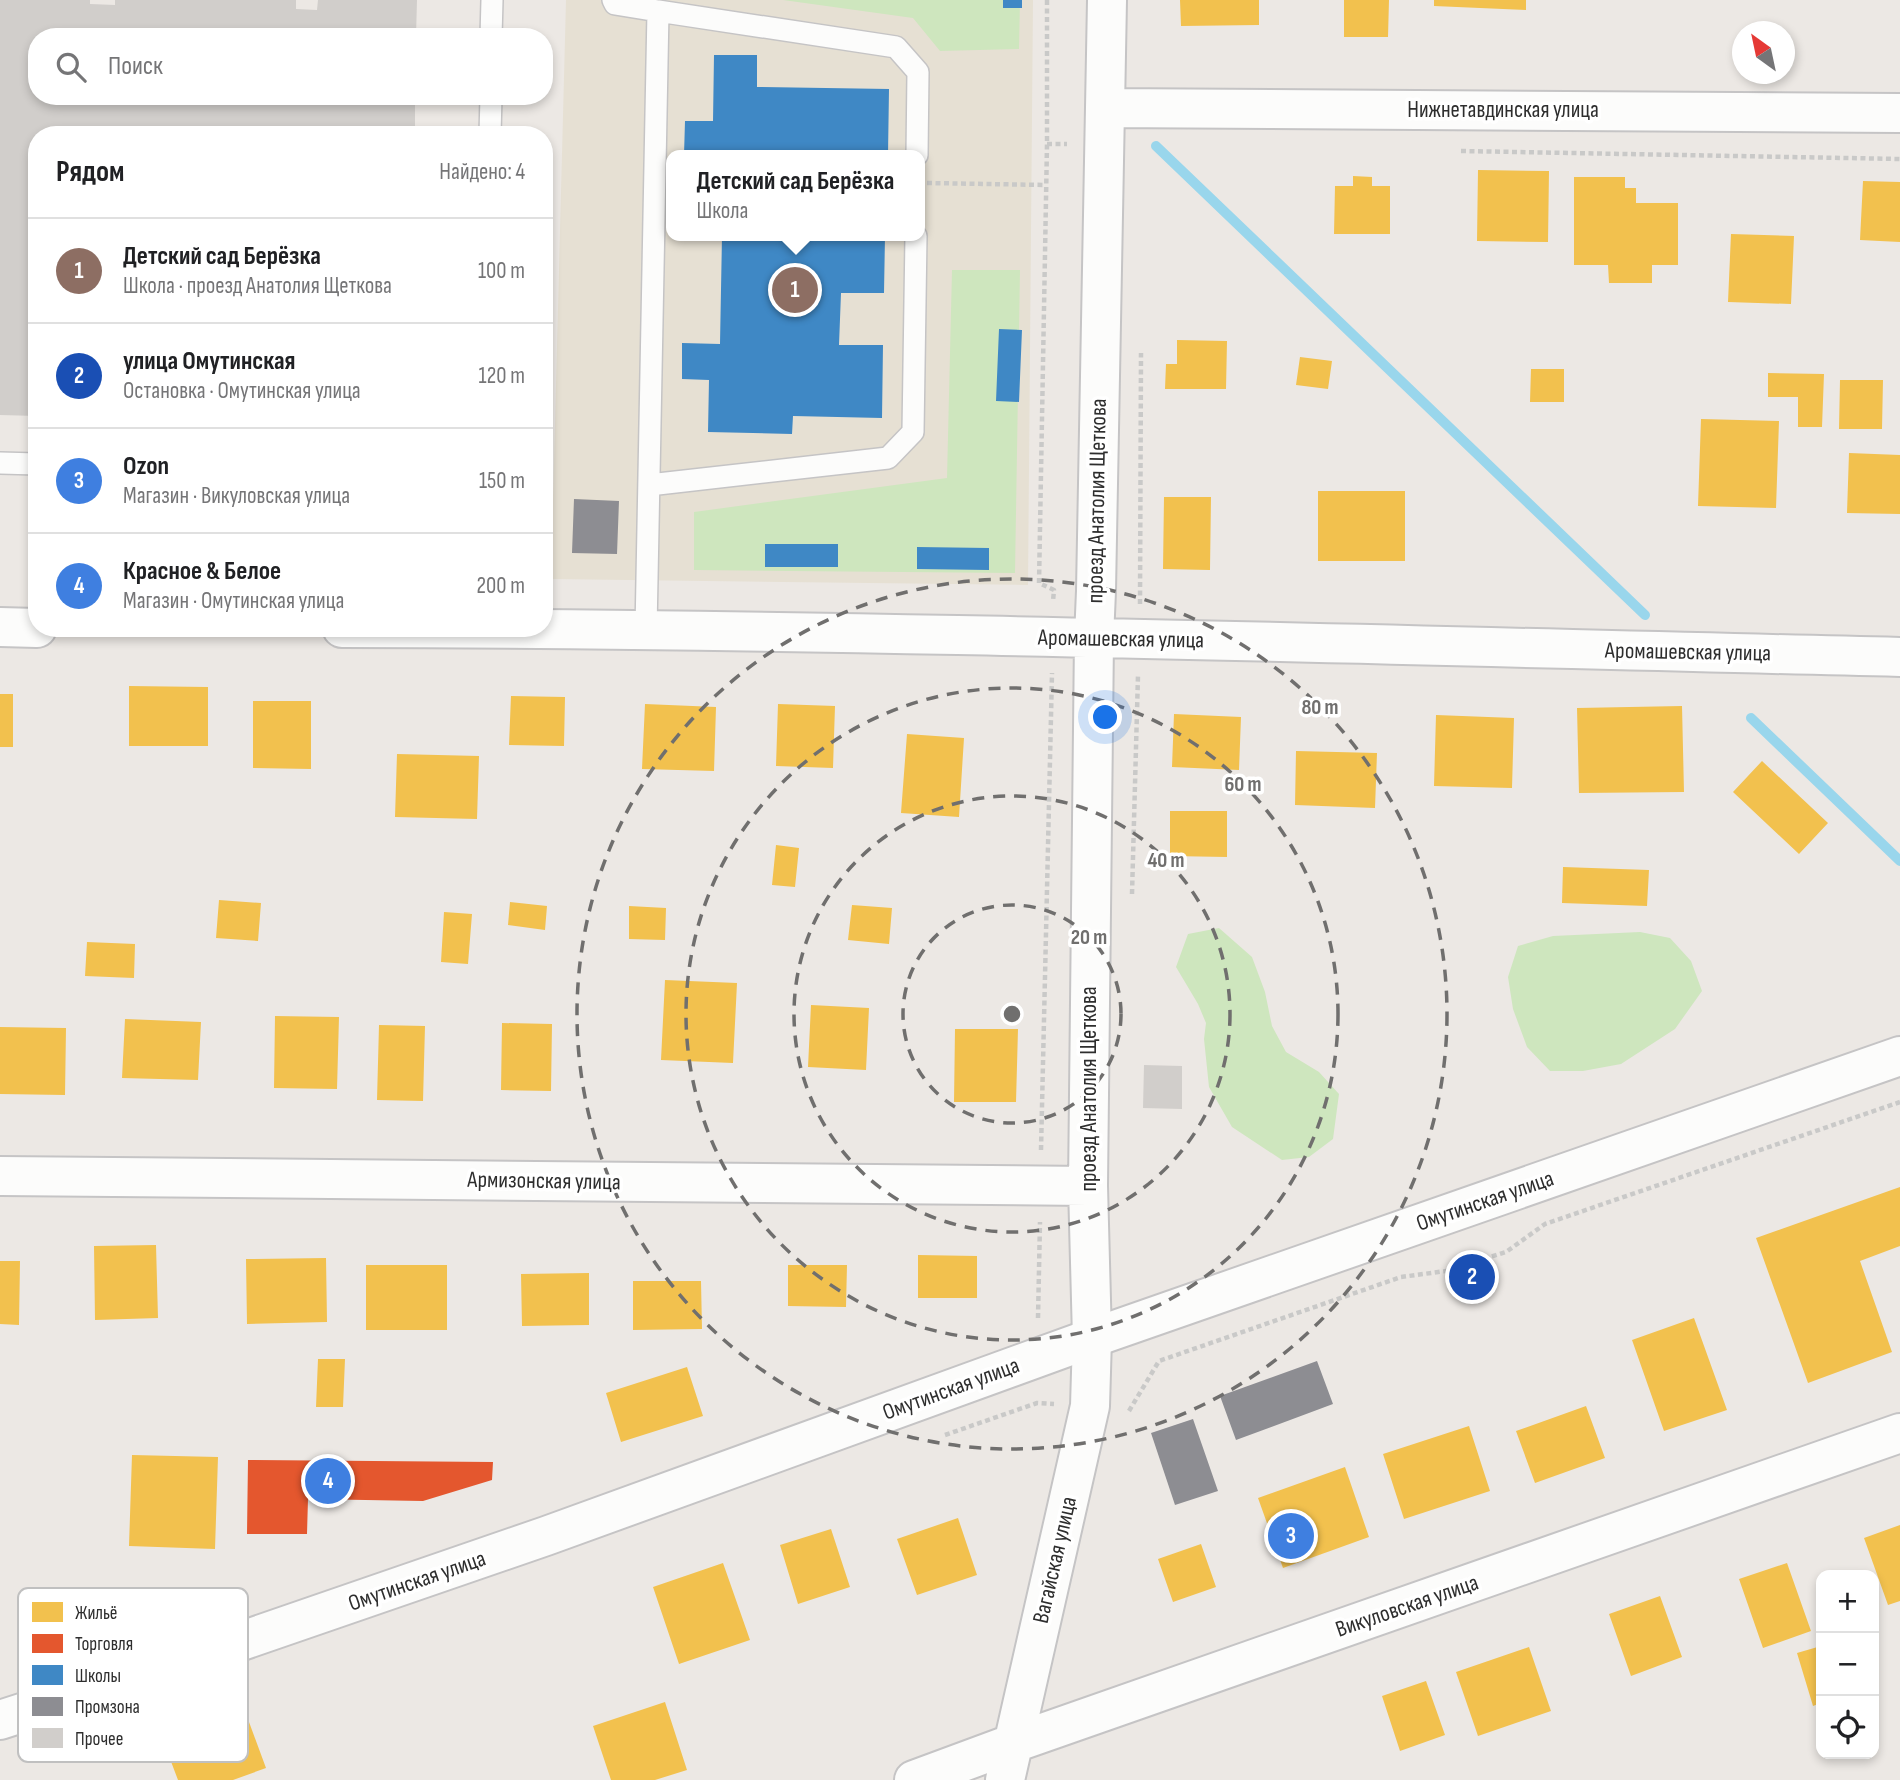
<!DOCTYPE html>
<html lang="ru">
<meta charset="utf-8">
<style>
:root{--surface:#fff;--page:#f2f2f2;--text:#202124;--muted:#757577;--line:#e0e0e0;--accent:#706f6e}
body{margin:0;font-family:"Sofia Sans Condensed",sans-serif;background:var(--page);color:var(--text)}
.controls{position:absolute;right:21px;bottom:21px;display:grid;overflow:hidden;border-radius:14px;box-shadow:0 4px 10px #0003}
.controls button{width:63px;height:63px;display:grid;place-items:center;padding:0;border:0;border-bottom:2px solid var(--line);background:var(--surface);color:var(--text);font:35px sans-serif}
.compass{position:absolute;left:1732px;top:21px;width:63px;height:63px;border-radius:50%;background:var(--surface);box-shadow:0 4px 10px #0003;rotate:327deg}
.you{position:absolute;left:1106px;top:718px;width:24px;height:24px;margin:-18px;border:5px solid #fff;border-radius:50%;background:#1a73e8;box-shadow:0 0 0 10px #1a73e833}
.badge{display:grid;place-items:center;width:46px;height:46px;border-radius:50%;background:var(--accent);color:#fff;font-size:23px;font-weight:700}
.pin{position:absolute;translate:-50% -50%;border:4px solid #fff;box-shadow:0 2px 7px #0006}
.popup{position:absolute;left:666px;top:150px;width:259px;height:91px;box-sizing:border-box;display:grid;place-content:center;border-radius:14px;background:var(--surface);filter:drop-shadow(0 2px 5px #0005);font-size:23px;white-space:nowrap;color:var(--muted)}
.popup b{font-size:26px;color:var(--text)}
.popup::after{content:'';position:absolute;left:50%;top:100%;margin-left:-14px;border:14px solid transparent;border-top-color:var(--surface)}
.list{margin:0;padding:0;list-style:none}
h2{display:flex;justify-content:space-between;align-items:center;height:91px;margin:0;padding:0 28px;font-size:30px}
h2 small{font-size:23px;font-weight:400;color:var(--muted)}
.list li{display:grid;grid-template-columns:46px 1fr auto;gap:21px;align-items:center;box-sizing:border-box;height:105px;padding:0 28px;border-top:2px solid var(--line)}
.list b{display:block;font-size:26px;white-space:nowrap}
.list p{margin:0;font-size:23px;white-space:nowrap;color:var(--muted)}
.list em{font-size:23px;font-style:normal;color:var(--muted)}
.icon{flex:none;width:38px;height:38px;fill:none;stroke:currentColor;stroke-width:2;stroke-linecap:round;stroke-linejoin:round}
.map{position:relative;flex:none;width:1900px;height:1780px;overflow:hidden}
.search{position:absolute;background:var(--surface);box-shadow:0 4px 10px #0003;left:28px;top:28px;width:525px;height:77px;display:flex;align-items:center;gap:18px;box-sizing:border-box;padding:0 24px;border-radius:28px;color:var(--muted);font-size:26px}
.panel{position:absolute;background:var(--surface);box-shadow:0 4px 10px #0003;left:28px;top:126px;width:525px;height:511px;border-radius:28px}
.map>svg:first-child{display:block}
.education{fill:#e6e0d3;fill-rule:evenodd}
.green{fill:#cee6be}
.homes{fill:#f2c14e}
.shops{fill:#e4572e}
.schools{fill:#3f88c5}
.industry{fill:#8d8d92}
.lines{fill:none;stroke-linecap:round;stroke-linejoin:round}
.stream{stroke:#99d6ec;stroke-width:10}
.building{fill:#d1cecb}
.lane-casing{stroke:#c5c4c5;stroke-width:24}
.street-casing{stroke:#c5c4c5;stroke-width:42}
.secondary-casing{stroke:#c5c4c5;stroke-width:42}
.path{stroke:#c9c9c8;stroke-width:4.5;stroke-dasharray:5 3.5;stroke-linecap:butt}
.lane{stroke:#fcfcfb;stroke-width:21}
.street{stroke:#fcfcfb;stroke-width:38}
.secondary{stroke:#fcfcfb;stroke-width:38}
.ring{fill:none;stroke:#706f6e;stroke-width:3.5;stroke-dasharray:12 9}
.labels{text-anchor:middle;dominant-baseline:central;stroke-width:7;stroke-linejoin:round;paint-order:stroke}
.street-label{font-size:23px;fill:#2e2e2e;stroke:#fff}
.key{fill:#fff;stroke:#c0c0c0;stroke-width:2}
.key-label{font-size:19px;fill:#2e2e2e}
.centre{fill:#706f6e;stroke:#fff;stroke-width:3.5}
.ring-label{font-size:21px;text-anchor:middle;font-weight:bold;fill:#706f6e;stroke:#fff;stroke-width:7;stroke-linejoin:round;paint-order:stroke}
</style>
<div class="map">
<svg width="1900" height="1780" viewBox="0 0 1900 1780">
<rect width="100%" height="100%" fill="#ece8e4"/>
<path class="education" d="M566,0H1033L1028,585L551,579ZM671,155H919V236H671Z"/>
<path class="green" d="M783,0H1020L1019,49L940,51L913,18Z
M952,270H1020L1015,573L694,570V512L947,478Z
M1219,928L1252,957L1265,992L1272,1026L1286,1052L1319,1072L1339,1094L1333,1139L1309,1157L1282,1160L1232,1127L1209,1087L1204,1039L1206,1023L1198,1004L1176,967L1188,934Z
M1640,932L1670,938L1691,961L1702,991L1675,1029L1621,1064L1583,1071H1550L1527,1047L1513,1009L1508,977L1518,946L1553,936Z"/>
<path class="homes" d="M1180,0H1259V25L1181,26Z
M1344,0H1389L1388,37H1344Z
M1434,0H1526V10L1434,6Z
M1478,170L1549,171L1548,242L1477,241Z
M1353,176L1372,177V186H1390V234H1334L1335,186H1353Z
M1574,177H1625V188H1636V203H1678V265H1652V283H1609L1608,265H1574Z
M1863,181L1900,182V242L1860,240Z
M1731,234L1794,236L1791,304L1728,302Z
M1177,340L1227,341L1226,389H1165L1166,364H1177Z
M1300,357L1332,361L1328,389L1296,385Z
M1531,369H1564V402H1530Z
M1768,373L1824,374L1822,427H1798V397H1768Z
M1840,380H1883L1882,429H1839Z
M1701,419L1779,421L1776,508L1698,506Z
M1849,453L1900,455V514L1847,513Z
M1318,491H1405V561H1318Z
M1164,497H1211L1210,570L1163,569Z
M129,686L208,687V746H129Z
M0,694H13V747H0Z
M511,696L565,697L564,746L509,745Z
M253,701H311V769L253,768Z
M645,704L716,707L714,771L642,769Z
M778,704L835,706L833,768L776,766Z
M1682,706L1684,792L1579,793L1577,708Z
M1174,714L1241,717L1239,770L1172,767Z
M1436,715L1514,718L1512,788L1434,786Z
M907,734L964,738L959,817L901,813Z
M1296,751L1377,753L1375,808L1295,805Z
M397,754L479,756L477,819L395,817Z
M1762,761L1828,823L1799,854L1733,792Z
M1170,811H1227V857L1170,856Z
M776,845L799,848L795,887L772,885Z
M1563,867L1649,870L1647,906L1562,903Z
M219,900L261,903L258,941L216,938Z
M510,902L547,906L545,930L508,925Z
M852,905L892,908L889,944L848,940Z
M629,906L666,908L665,940L629,939Z
M444,912L472,914L468,964L441,962Z
M87,942L135,944L134,978L85,976Z
M665,980L737,983L733,1063L661,1060Z
M811,1005L869,1008L866,1070L808,1067Z
M275,1016L339,1017L337,1089L274,1088Z
M125,1019L201,1022L198,1080L122,1078Z
M502,1023L552,1024L551,1091L501,1090Z
M379,1025L425,1026L423,1101L377,1100Z
M0,1027L66,1028L65,1095L0,1094Z
M955,1029H1018L1016,1102H954Z
M1900,1187V1246L1860,1261L1892,1352L1808,1383L1756,1238Z
M156,1245L158,1318L95,1320L94,1246Z
M918,1255L977,1256V1298H918Z
M326,1258L327,1322L247,1324L246,1259Z
M0,1261H20L19,1325L0,1324Z
M366,1265H447V1330H366Z
M788,1265H847L846,1307L788,1306Z
M589,1273V1325L522,1326L521,1274Z
M633,1281H701L702,1329L633,1330Z
M1694,1318L1727,1410L1664,1431L1632,1340Z
M318,1359H345L343,1407H316Z
M687,1367L703,1416L621,1442L606,1393Z
M1586,1406L1605,1458L1535,1483L1516,1431Z
M1469,1426L1490,1491L1404,1519L1383,1454Z
M132,1455L218,1457L215,1549L129,1546Z
M1345,1467L1369,1537L1283,1568L1258,1498Z
M958,1518L977,1575L917,1595L897,1539Z
M1900,1525V1601L1888,1605L1864,1538Z
M831,1529L850,1587L798,1604L780,1545Z
M1201,1544L1216,1587L1173,1602L1158,1559Z
M723,1563L750,1640L679,1664L653,1587Z
M1787,1563L1811,1631L1763,1648L1739,1579Z
M1660,1596L1682,1657L1631,1676L1609,1614Z
M1821,1646V1703L1813,1706L1797,1653Z
M1529,1647L1551,1711L1478,1736L1456,1672Z
M1426,1681L1445,1735L1400,1751L1382,1696Z
M665,1702L687,1770L655,1780H611L593,1726Z
M249,1722L266,1768L233,1780H178L167,1751Z"/>
<path class="shops" d="M248,1460L493,1462L492,1480L423,1501L308,1499L307,1534H247Z"/>
<path class="schools" d="M1003,0H1022V8H1003Z
M714,55H757V87L889,89L888,155H684L685,121H713Z
M722,236H885L884,293H841L839,345H883L882,418L793,416L792,434L708,432L709,380L682,379V343L720,344Z
M999,329L1022,330L1019,402L996,401Z
M765,544H838V567H765Z
M917,547L989,548V570L917,569Z"/>
<path class="industry" d="M574,499L619,501L617,554L572,553Z
M1317,1361L1333,1404L1236,1440L1220,1396Z
M1193,1419L1218,1491L1175,1505L1151,1433Z"/>
<g class="lines">
<path class="stream" d="M1156,146L1645,615
M1751,718L1900,861"/>
</g>
<path class="building" d="M0,0H90V4L115,5V0H296V9L317,10L318,0H417L416,37H37V96H415V135H37V416L0,415Z
M1144,1065L1182,1066V1109L1143,1108Z"/>
<g class="lines">
<g class="lane-casing">
<path id="lane" d="M613,0L615,4L658,11
M491,37L492,0
M490,135L491,96
M0,463L37,464
M649,485L888,458L913,432L916,236
M646,630L658,11L896,47L918,72L917,155"/>
</g>
<g class="street-casing">
<path id="street" d="M1106,108L1900,113
M0,627L37,628
M342,628C862,629 1381,645 1900,657
M0,1176L1088,1186
M914,1780L1014,1743L1900,1433
M1005,1780L1090,1406L1092,1338L1088,1186L1094,638L1096,591L1107,0"/>
</g>
<g class="secondary-casing">
<path id="secondary" d="M0,1720L195,1657L546,1536L1092,1338L1900,1056"/>
</g>
<path class="path" d="M1047,0V144L1039,583L1054,590L1053,601
M1047,144H1067
M1461,151L1900,159
M927,183L1046,185
M1140,604L1141,353
M1132,894L1138,675
M1041,1150L1052,673
M1038,1318L1040,1222
M1129,1411L1159,1361L1401,1277L1446,1271L1506,1252L1545,1224L1900,1102
M945,1435L1037,1403L1054,1404"/>
<use href="#lane" class="lane"/>
<use href="#street" class="street"/>
<use href="#secondary" class="secondary"/>
</g>
<g class="ring">
<circle cx="1012" cy="1014" r="109"/>
<circle cx="1012" cy="1014" r="218"/>
<circle cx="1012" cy="1014" r="326"/>
<circle cx="1012" cy="1014" r="435"/>
</g>
<g class="labels">
<g class="street-label">
<text x="1503" y="110">Нижнетавдинская улица</text>
<text transform="translate(1097 501) rotate(-89)">проезд Анатолия Щеткова</text>
<text transform="translate(1121 639) rotate(1)">Аромашевская улица</text>
<text transform="translate(1688 652) rotate(1)">Аромашевская улица</text>
<text transform="translate(1089 1089) rotate(-90)">проезд Анатолия Щеткова</text>
<text transform="translate(544 1181) rotate(1)">Армизонская улица</text>
<text transform="translate(1485 1201) rotate(-19)">Омутинская улица</text>
<text transform="translate(951 1389) rotate(-20)">Омутинская улица</text>
<text transform="translate(1055 1560) rotate(-77)">Вагайская улица</text>
<text transform="translate(417 1581) rotate(-19)">Омутинская улица</text>
<text transform="translate(1407 1606) rotate(-19)">Викуловская улица</text>
</g>
</g>
<rect x="18" y="1588" width="230" height="174" rx="10" class="key"/>
<rect x="32" y="1602" width="31" height="20" fill="#f2c14e"/>
<rect x="32" y="1634" width="31" height="19" fill="#e4572e"/>
<rect x="32" y="1665" width="31" height="20" fill="#3f88c5"/>
<rect x="32" y="1697" width="31" height="19" fill="#8d8d92"/>
<rect x="32" y="1728" width="31" height="20" fill="#d1cecb"/>
<g class="key-label">
<text x="75" y="1619">Жильё</text>
<text x="75" y="1650">Торговля</text>
<text x="75" y="1682">Школы</text>
<text x="75" y="1713">Промзона</text>
<text x="75" y="1745">Прочее</text>
</g>
<circle cx="1012" cy="1014" r="10" class="centre"/>
<g class="ring-label">
<text x="1320" y="714">80 m</text>
<text x="1243" y="791">60 m</text>
<text x="1166" y="867">40 m</text>
<text x="1089" y="944">20 m</text>
</g>
</svg>
<div class="controls">
<button>+</button>
<button>−</button>
<button><svg class="icon" aria-label="locate" viewBox="0 0 24 24"><circle cx="12" cy="12" r="6"/><path d="M12 2v4M12 18v4M2 12h4M18 12h4"/></svg></button>
</div>
<svg class="compass" viewBox="-18 -18 36 36"><path d="M0-13l5 13h-10z" fill="#e53935"/><path d="M0 13l5-13h-10z" fill="#757577"/></svg>
<div class="you"></div>
<div class="pin badge" style="left:795px;top:290px;background:#8d6e63">1</div>
<div class="popup"><b>Детский сад Берёзка</b>Школа</div>
<div class="pin badge" style="left:1472px;top:1277px;background:#1a4fb4">2</div>
<div class="pin badge" style="left:1291px;top:1536px;background:#3f7fe0">3</div>
<div class="pin badge" style="left:328px;top:1481px;background:#3f7fe0">4</div>
<div class="search"><svg class="icon" aria-label="search" viewBox="0 0 24 24"><circle cx="10" cy="10" r="6"/><path d="M15 15l6 6"/></svg>Поиск</div>
<section class="panel">
<h2>Рядом<small>Найдено: 4</small></h2>
<ul class="list">
<li><span class="badge" style="background:#8d6e63">1</span><div><b>Детский сад Берёзка</b><p>Школа · проезд Анатолия Щеткова</p></div><em>100 m</em></li>
<li><span class="badge" style="background:#1a4fb4">2</span><div><b>улица Омутинская</b><p>Остановка · Омутинская улица</p></div><em>120 m</em></li>
<li><span class="badge" style="background:#3f7fe0">3</span><div><b>Ozon</b><p>Магазин · Викуловская улица</p></div><em>150 m</em></li>
<li><span class="badge" style="background:#3f7fe0">4</span><div><b>Красное &amp; Белое</b><p>Магазин · Омутинская улица</p></div><em>200 m</em></li>
</ul>
</section>
</div>
